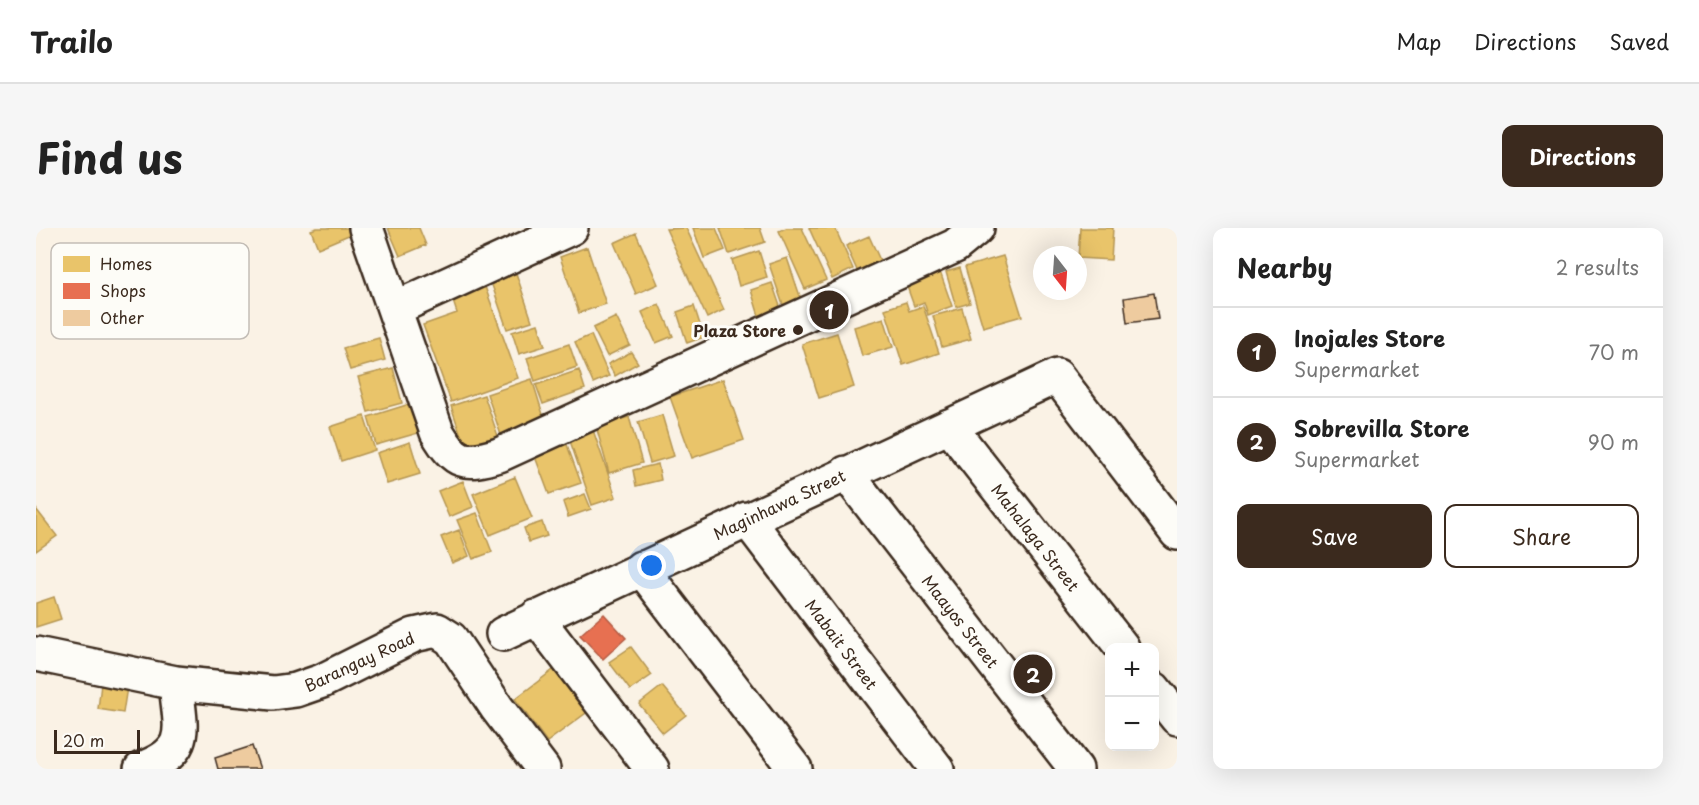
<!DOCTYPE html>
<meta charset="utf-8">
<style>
:root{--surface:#fff;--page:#f6f6f6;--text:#222;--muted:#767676;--line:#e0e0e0;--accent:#3b2a1e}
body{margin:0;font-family:"Playpen Sans",sans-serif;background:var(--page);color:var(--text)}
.controls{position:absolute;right:18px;bottom:18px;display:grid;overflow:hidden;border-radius:12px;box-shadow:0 6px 24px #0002}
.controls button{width:54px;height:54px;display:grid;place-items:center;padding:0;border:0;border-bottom:2px solid var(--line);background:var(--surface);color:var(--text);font:30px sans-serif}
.compass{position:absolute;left:997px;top:18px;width:54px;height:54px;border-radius:50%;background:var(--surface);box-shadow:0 6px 24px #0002;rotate:163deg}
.scale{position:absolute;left:18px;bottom:15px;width:86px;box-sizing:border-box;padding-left:6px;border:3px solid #3b2a1e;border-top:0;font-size:16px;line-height:21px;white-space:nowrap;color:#3b2a1e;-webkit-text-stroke:4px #fdfcf7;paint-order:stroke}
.you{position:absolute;left:616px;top:338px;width:21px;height:21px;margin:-15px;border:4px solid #fff;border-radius:50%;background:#1a73e8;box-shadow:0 0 0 9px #1a73e833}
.badge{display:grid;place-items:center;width:39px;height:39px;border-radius:50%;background:var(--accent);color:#fff;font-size:20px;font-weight:700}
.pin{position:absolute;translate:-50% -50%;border:3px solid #fff;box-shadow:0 2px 6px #0006}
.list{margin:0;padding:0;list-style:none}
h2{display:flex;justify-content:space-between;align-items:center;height:78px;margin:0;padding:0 24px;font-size:26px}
h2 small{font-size:20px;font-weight:400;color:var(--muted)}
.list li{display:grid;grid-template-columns:39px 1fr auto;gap:18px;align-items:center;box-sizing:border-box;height:90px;padding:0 24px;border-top:2px solid var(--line)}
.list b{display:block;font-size:22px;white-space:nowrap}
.list p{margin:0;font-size:20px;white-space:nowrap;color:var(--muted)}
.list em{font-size:20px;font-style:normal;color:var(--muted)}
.actions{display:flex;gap:12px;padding:18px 24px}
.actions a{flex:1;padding:14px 0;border:2px solid var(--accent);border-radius:12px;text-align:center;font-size:21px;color:var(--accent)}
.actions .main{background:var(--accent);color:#fff}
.map{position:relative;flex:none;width:1141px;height:541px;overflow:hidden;border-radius:12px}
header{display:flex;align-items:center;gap:36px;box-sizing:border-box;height:84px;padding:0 30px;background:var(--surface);border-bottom:2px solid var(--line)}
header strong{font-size:28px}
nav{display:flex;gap:33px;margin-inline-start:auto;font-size:21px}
.intro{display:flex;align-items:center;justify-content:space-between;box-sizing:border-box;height:144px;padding:0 36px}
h1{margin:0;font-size:42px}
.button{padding:15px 27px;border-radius:12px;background:var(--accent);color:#fff;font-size:21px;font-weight:700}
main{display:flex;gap:36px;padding:0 36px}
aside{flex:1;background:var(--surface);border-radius:12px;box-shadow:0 6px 24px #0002}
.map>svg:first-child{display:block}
.homes{fill:#e9c46a;stroke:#b59653;stroke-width:1.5}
.shops{fill:#e76f51;stroke:#b35a42;stroke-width:1.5}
.building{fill:#eecb9f;stroke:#3b2a1e;stroke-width:1.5}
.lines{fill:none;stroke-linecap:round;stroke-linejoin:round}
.minor-casing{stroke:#3b2a1e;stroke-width:38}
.minor{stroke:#fdfcf7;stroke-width:33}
.poi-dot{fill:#3b2a1e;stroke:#fdfcf7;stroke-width:2}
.labels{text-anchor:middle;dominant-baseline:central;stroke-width:6;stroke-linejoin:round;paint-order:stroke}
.poi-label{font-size:16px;font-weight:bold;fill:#3b2a1e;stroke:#fdfcf7;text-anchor:end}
.street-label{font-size:16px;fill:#3b2a1e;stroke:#fdfcf7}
.key{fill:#fdfcf7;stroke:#c3bdb6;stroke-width:1.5}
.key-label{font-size:16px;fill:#3b2a1e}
</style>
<header>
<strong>Trailo</strong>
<nav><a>Map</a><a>Directions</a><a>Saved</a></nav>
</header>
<div class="intro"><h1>Find us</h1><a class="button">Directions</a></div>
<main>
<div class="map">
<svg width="1141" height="541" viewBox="0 0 1141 541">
<rect width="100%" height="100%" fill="#faf2e5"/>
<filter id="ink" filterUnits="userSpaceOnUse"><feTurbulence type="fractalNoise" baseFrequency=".0167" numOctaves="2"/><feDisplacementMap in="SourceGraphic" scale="12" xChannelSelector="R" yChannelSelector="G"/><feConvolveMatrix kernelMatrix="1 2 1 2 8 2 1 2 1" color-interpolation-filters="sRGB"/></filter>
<g filter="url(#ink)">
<path class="homes" d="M281,0H313L315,6L282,20L275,2Z
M352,0H383L390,17L364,28Z
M650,0L688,82L671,90L630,1Z
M657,0H680L689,22L668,30Z
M684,0H724L729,14L693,26Z
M750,0H766L790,52L769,61L743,3Z
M773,0H799L817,41L796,51Z
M1044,0H1077L1075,32L1042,30Z
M600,5L622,56L600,66L578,15Z
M833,8L848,41L825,51L810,18Z
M551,19L570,76L543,85L524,29Z
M723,23L731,49L703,58L696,32Z
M967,28L986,88L947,99L929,39Z
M751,30L766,74L748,80L733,36Z
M924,40L934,75L920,79L910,44Z
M903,41L916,78L892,87L888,74L878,78L869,53Z
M480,45L496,93L471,101L455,54Z
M736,55L745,81L723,88L715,62Z
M448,56L482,150L415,174L387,97L421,85L415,67Z
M870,74L873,83L887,78L903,125L867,137L849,81Z
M623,76L637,108L620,115L606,84Z
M658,78L668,109L651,115L641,84Z
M926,80L935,111L906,119L897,88Z
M580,89L594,117L571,128L557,100Z
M848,90L857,119L826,128L818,99Z
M502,96L509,118L483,126L476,104Z
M801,105L818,159L783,170L766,116Z
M555,107L573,148L557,155L539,114Z
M343,110L349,132L314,142L307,120Z
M533,116L541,139L499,153L491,130Z
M595,124L602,135L579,148L572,136Z
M357,140L366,175L332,184L322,149Z
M543,142L549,161L507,176L500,157Z
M496,151L509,193L465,207L451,166Z
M687,151L708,212L656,230L634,169Z
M448,167L463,211L430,222L415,178Z
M380,174L389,203L340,217L332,189Z
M626,187L638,228L614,235L602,194Z
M328,188L339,222L305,233L294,199Z
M593,189L606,235L573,245L560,198Z
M557,202L580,269L556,277L533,210Z
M374,214L384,246L351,256L341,225Z
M530,214L545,255L513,266L498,226Z
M622,236L625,252L600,258L597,242Z
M479,249L496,290L454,307L437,266Z
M427,253L437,279L413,289L402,263Z
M549,266L555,281L532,289L527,274Z
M0,281L21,308L0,323Z
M441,285L456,324L437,331L421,292Z
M506,294L511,308L493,314L488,300Z
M423,302L433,328L416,335L405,309Z
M18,369L25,391L0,399V375Z
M595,419L616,447L594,462L573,434Z
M521,439L554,482L511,514L479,471Z
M65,456L91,459L87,485L62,481Z
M626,458L650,487L627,505L603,476Z"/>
<path class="shops" d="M568,386L590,410L567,431L544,407Z"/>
<path class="building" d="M1118,65L1122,91L1091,95L1088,70Z
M216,518L224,541H182L179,530Z"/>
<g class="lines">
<g class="minor-casing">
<path id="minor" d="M330,0L401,204C420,236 428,237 463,227L919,18L941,0
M360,80L535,0
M913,198L1086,419
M810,245L1040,541
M711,291L901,541
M605,340L759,541
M500,389L616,541
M467,406L1021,148L1141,305
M0,426L140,455L237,465L260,462L286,453L378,407L401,402L415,411L461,480L507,541
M1118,461L1141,490
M105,541C156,522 144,502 140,455"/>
</g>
<use href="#minor" class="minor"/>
</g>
</g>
<circle class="poi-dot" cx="762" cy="102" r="6"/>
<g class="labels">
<g class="poi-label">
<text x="750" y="102">Plaza Store</text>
</g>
<g class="street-label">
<text transform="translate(743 276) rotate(-25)">Maginhawa Street</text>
<text transform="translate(1000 309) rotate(52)">Mahalaga Street</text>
<text transform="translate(925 393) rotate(52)">Maayos Street</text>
<text transform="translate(806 416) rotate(53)">Mabait Street</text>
<text transform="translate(323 433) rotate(-25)">Barangay Road</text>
</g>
</g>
<rect x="15" y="15" width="198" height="96" rx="9" class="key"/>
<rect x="27" y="28" width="27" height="16" fill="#e9c46a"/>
<rect x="27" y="55" width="27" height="16" fill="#e76f51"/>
<rect x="27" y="82" width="27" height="16" fill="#eecb9f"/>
<g class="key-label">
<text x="64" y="42">Homes</text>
<text x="64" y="69">Shops</text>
<text x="64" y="96">Other</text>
</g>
</svg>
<div class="controls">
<button>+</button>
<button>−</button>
</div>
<svg class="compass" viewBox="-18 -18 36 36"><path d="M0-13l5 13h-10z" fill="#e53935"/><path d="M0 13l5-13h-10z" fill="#767676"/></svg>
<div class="scale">20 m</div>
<div class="you"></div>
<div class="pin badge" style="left:793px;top:82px">1</div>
<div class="pin badge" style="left:997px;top:446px">2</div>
</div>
<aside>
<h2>Nearby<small>2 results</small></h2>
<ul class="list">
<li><span class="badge">1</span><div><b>Inojales Store</b><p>Supermarket</p></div><em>70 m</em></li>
<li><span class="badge">2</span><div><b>Sobrevilla Store</b><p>Supermarket</p></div><em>90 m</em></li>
</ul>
<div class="actions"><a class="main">Save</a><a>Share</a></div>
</aside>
</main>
